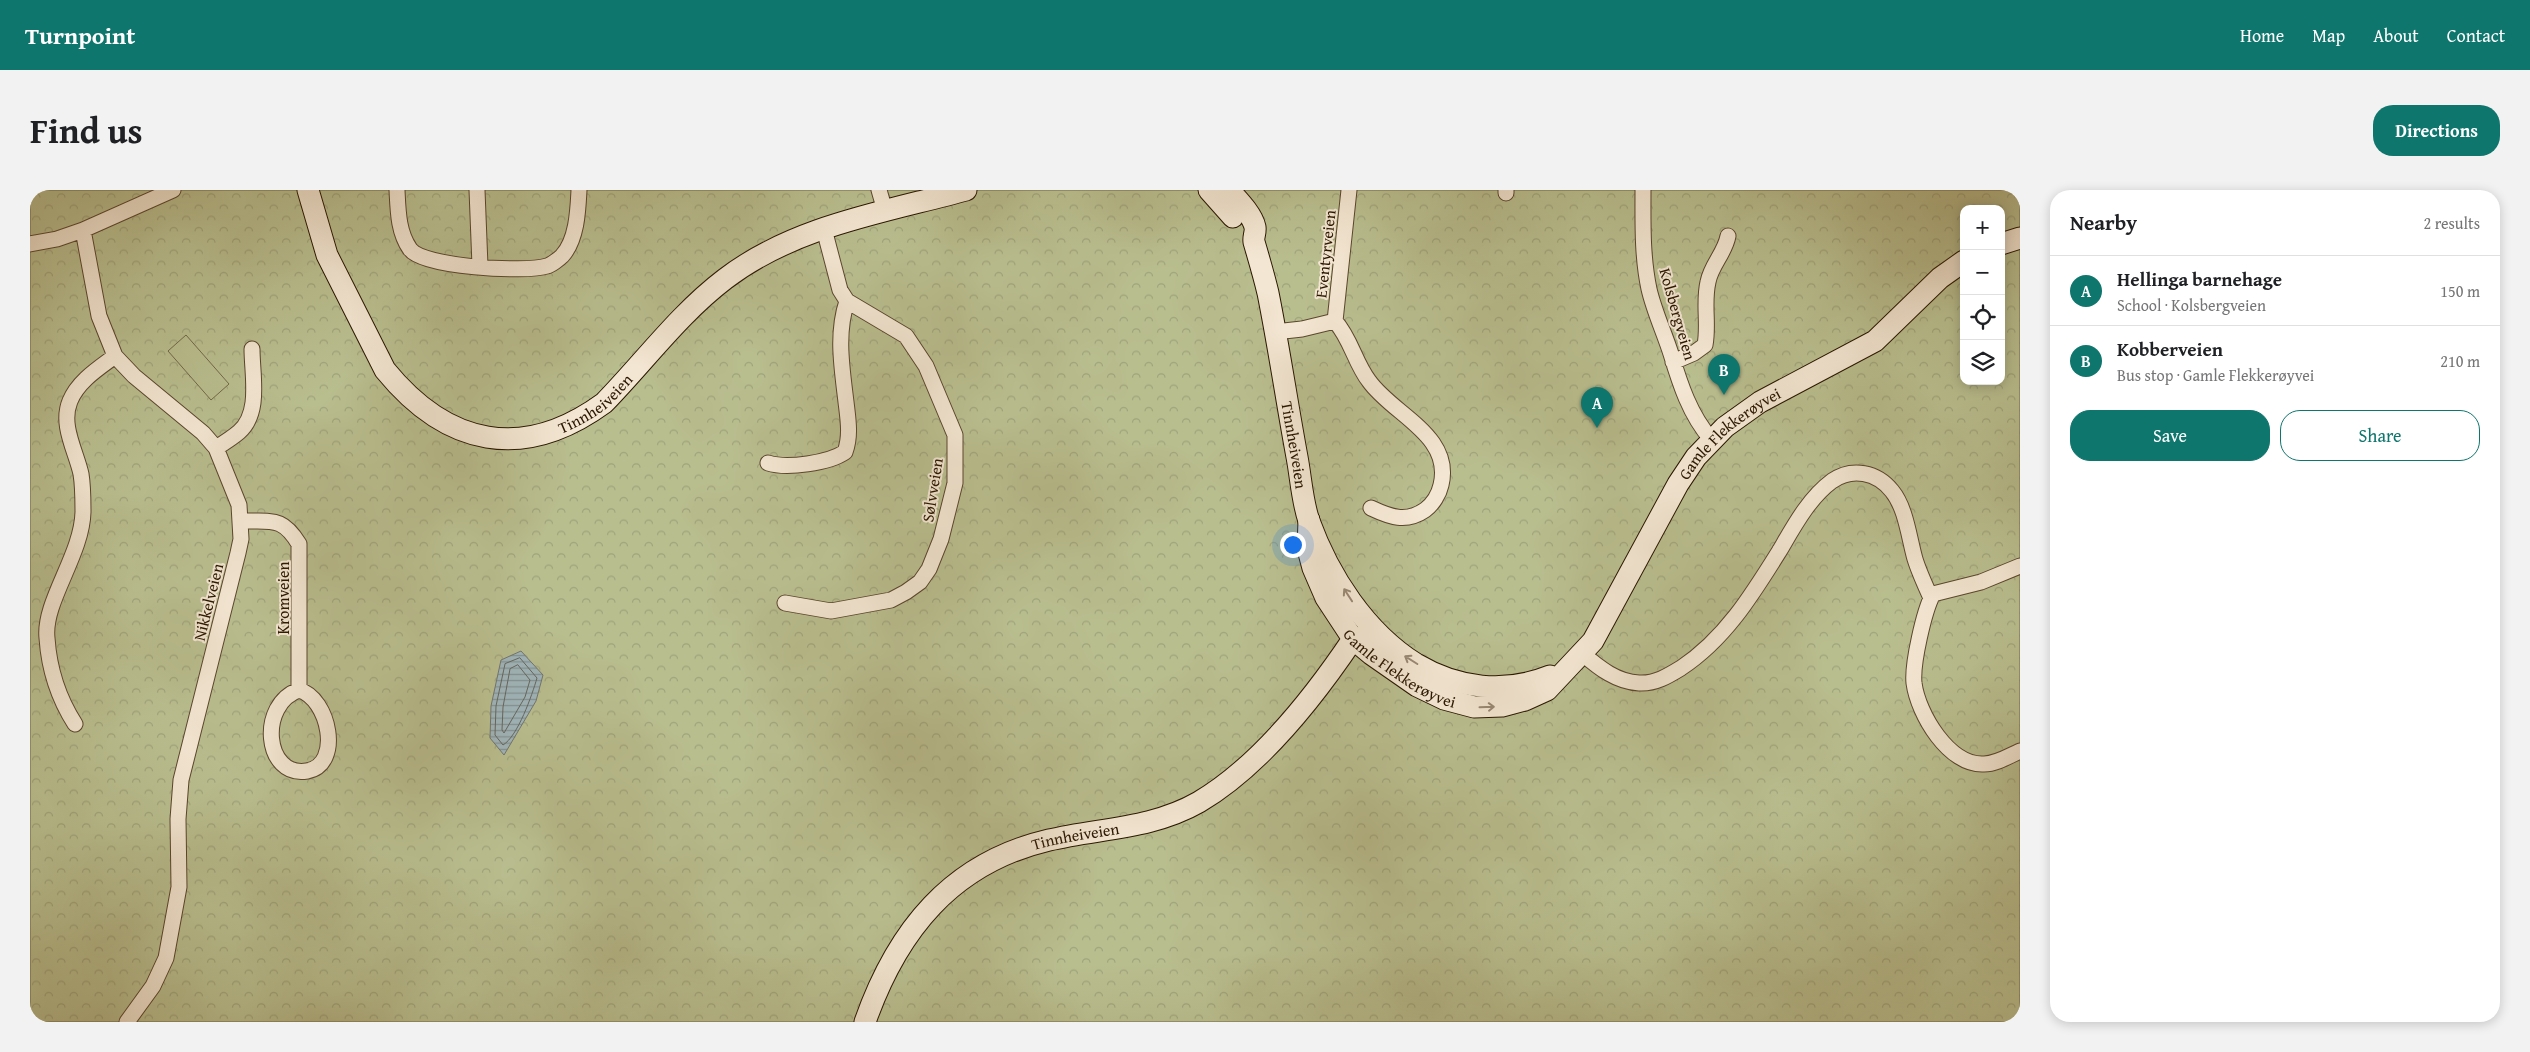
<!DOCTYPE html>
<meta charset="utf-8">
<style>
:root{--surface:#fff;--page:#f2f2f2;--text:#202124;--muted:#757577;--line:#e0e0e0;--accent:#0f766e}
body{margin:0;font-family:"Gentium Book Plus",serif;background:var(--page);color:var(--text)}
.controls{position:absolute;right:15px;top:15px;display:grid;overflow:hidden;border-radius:10px;box-shadow:0 2px 12px #0003}
.controls button{width:45px;height:45px;display:grid;place-items:center;padding:0;border:0;border-bottom:1px solid var(--line);background:var(--surface);color:var(--text);font:25px sans-serif}
.you{position:absolute;left:1262px;top:354px;width:18px;height:18px;margin:-12px;border:4px solid #fff;border-radius:50%;background:#1a73e8;box-shadow:0 0 0 8px #1a73e833}
.badge{display:grid;place-items:center;width:32px;height:32px;border-radius:50%;background:var(--accent);color:#fff;font-size:16px;font-weight:700}
.pin{position:absolute;translate:-50% -41px;filter:drop-shadow(0 1px 2px #0008)}
.pin::after{content:'';position:absolute;top:26px;width:18px;height:15px;background:inherit;clip-path:polygon(0 0,100% 0,50% 100%)}
.list{margin:0;padding:0;list-style:none}
h2{display:flex;justify-content:space-between;align-items:center;height:65px;margin:0;padding:0 20px;font-size:21px}
h2 small{font-size:16px;font-weight:400;color:var(--muted)}
.list li{display:grid;grid-template-columns:32px 1fr auto;gap:15px;align-items:center;box-sizing:border-box;height:70px;padding:0 20px;border-top:1px solid var(--line)}
.list b{display:block;font-size:19px;white-space:nowrap}
.list p{margin:0;font-size:16px;white-space:nowrap;color:var(--muted)}
.list em{font-size:16px;font-style:normal;color:var(--muted)}
.actions{display:flex;gap:10px;padding:15px 20px}
.actions a{flex:1;padding:11px 0;border:1px solid var(--accent);border-radius:20px;text-align:center;font-size:18px;color:var(--accent)}
.actions .main{background:var(--accent);color:#fff}
.icon{flex:none;width:28px;height:28px;fill:none;stroke:currentColor;stroke-width:2;stroke-linecap:round;stroke-linejoin:round}
.map{position:relative;flex:none;width:1990px;height:832px;overflow:hidden;border-radius:20px}
header{display:flex;align-items:center;gap:30px;box-sizing:border-box;height:70px;padding:0 25px;background:var(--accent);color:#fff}
header strong{font-size:24px}
nav{display:flex;gap:28px;margin-inline-start:auto;font-size:18px}
.intro{display:flex;align-items:center;justify-content:space-between;box-sizing:border-box;height:120px;padding:0 30px}
h1{margin:0;font-size:35px}
.button{padding:12px 22px;border-radius:20px;background:var(--accent);color:#fff;font-size:18px;font-weight:700}
main{display:flex;gap:30px;padding:0 30px}
aside{flex:1;background:var(--surface);border-radius:20px;box-shadow:0 2px 12px #0003}
.map>svg:first-child{display:block}
.park{fill:url(#park-crowns);stroke:#726a48;fill-rule:evenodd}
.garden{fill:#b9be8f;stroke:#726a48}
.water{fill:url(#water-rules);stroke:#717671}
.lines{fill:none;stroke-linecap:round;stroke-linejoin:round}
.shore{stroke:#65665e;stroke-width:1}
.street-casing{stroke:#5b462e;stroke-width:17}
.secondary-casing{stroke:#2a1600;stroke-width:23}
.street{stroke:#f3e6d2;stroke-width:15}
.secondary{stroke:#f3e6d2;stroke-width:21}
.oneway{stroke:#998874}
.labels{text-anchor:middle;dominant-baseline:central;stroke-width:4;stroke-linejoin:round;paint-order:stroke}
.street-label{font-size:16px;fill:#2a1600;stroke:#f3e6d2}
</style>
<header>
<strong>Turnpoint</strong>
<nav><a>Home</a><a>Map</a><a>About</a><a>Contact</a></nav>
</header>
<div class="intro"><h1>Find us</h1><a class="button">Directions</a></div>
<main>
<div class="map">
<svg width="1990" height="832" viewBox="0 0 1990 832">
<defs>
<pattern id="park-crowns" width="20" height="18" patternUnits="userSpaceOnUse" patternTransform="scale(1.25)"><rect width="20" height="18" fill="#b9be8f"/><path d="M2 6a3 3 0 1 1 6 0M12 15a3 3 0 1 1 6 0" fill="none" stroke="#9fa37a"/></pattern>
<pattern id="water-rules" width="6" height="5" patternUnits="userSpaceOnUse" patternTransform="scale(1.25)"><rect width="6" height="5" fill="#a0b6bc"/><path d="M0 2.5h6" fill="none" stroke="#839396"/></pattern>
</defs>
<rect width="100%" height="100%" fill="#edd8ba"/>
<filter id="stains"><feTurbulence type="fractalNoise" baseFrequency=".004" numOctaves="4"/><feColorMatrix values="0 0 0 0 .2 0 0 0 0 .09 0 0 0 0 .02 0 0 0 .5 -.17"/></filter>
<radialGradient id="worn" r=".72"><stop offset=".6" stop-color="#630" stop-opacity="0"/><stop offset="1" stop-color="#630" stop-opacity=".3"/></radialGradient>
<path class="park" d="M0,0H1990V832H0ZM1934,19H1971V191H1934Z"/>
<path class="garden" d="M156,145L199,194L181,210L138,161Z"/>
<path class="water" d="M491,461L513,485L506,511L474,565L460,548L461,516L471,470Z"/>
<g class="lines">
<path class="shore" d="M490,468L507,488C502,505 488,546 473,555L465,545L466,516L475,474Z
M488,475L500,490L495,507L474,543L472,540L473,517L480,479Z"/>
<g class="street-casing">
<path id="street" d="M367,0C368,20 368,42 380,59C392,77 495,83 517,76C521,75 529,69 532,66C547,50 548,20 549,0
M447,0L450,76
M849,0L855,21
M1613,0C1613,33 1612,66 1619,99C1624,121 1634,142 1641,164C1650,194 1660,225 1681,249
M1476,3V0
M53,40L69,126L85,166L104,186L173,243L186,258L209,315L211,349L208,363L151,590L148,629L149,697L136,768L123,796L97,832
M0,54L27,49L53,40L143,0
M1305,131C1321,149 1325,173 1339,191C1363,225 1423,245 1411,295C1409,304 1403,314 1395,320C1376,333 1360,327 1341,318
M1245,142L1272,139L1305,131L1319,0
M1643,172L1664,163L1675,155C1679,134 1673,113 1678,92C1681,75 1695,63 1698,46
M186,258C194,253 202,248 209,242C231,223 222,185 222,159
M738,273C757,279 799,273 815,262C821,246 818,229 816,212C812,178 806,144 817,111
M211,331C242,332 252,326 269,354V500
M1990,376L1951,392L1903,404C1894,421 1882,474 1884,493C1888,524 1919,576 1954,574C1966,574 1979,566 1990,561
M755,413L801,421L861,410L876,402L890,392L899,379L911,349L925,293V245L896,176L876,146L817,111L810,100L794,39
M1553,464C1569,478 1587,492 1609,493C1625,494 1638,486 1651,478C1695,449 1722,405 1750,360C1764,336 1779,308 1802,291C1822,277 1847,282 1862,301C1876,318 1879,348 1885,369C1889,382 1895,395 1901,408
M269,500C299,508 313,575 277,581C234,588 228,514 269,500Z
M45,534C29,509 19,478 17,448C13,412 52,365 53,322C53,310 53,296 51,284C46,261 30,235 40,211C48,191 69,178 85,166"/>
</g>
<g class="secondary-casing">
<g id="secondary">
<path id="s1" d="M278,0L297,65L355,180C417,256 493,272 574,213C614,172 649,124 695,89C764,36 855,22 936,0"/>
<path d="M1179,0L1203,27"/>
<path id="s2" d="M1199,0C1208,10 1222,24 1225,37C1226,42 1223,47 1224,52C1229,69 1234,86 1238,103C1249,158 1257,213 1267,267C1271,288 1272,311 1279,331C1299,386 1335,442 1386,474C1428,499 1475,504 1520,486"/>
<path d="M1971,54L1990,48"/>
<path id="s3" d="M1279,330L1278,359L1283,378L1296,408L1323,449L1341,464L1387,496L1414,509L1444,517L1472,516L1495,510L1517,500L1563,451L1648,294L1666,267L1695,237L1730,212L1845,151L1910,88L1934,71"/>
<path id="s4" d="M835,832C867,741 921,673 1019,650C1070,638 1122,639 1169,612C1230,576 1284,507 1323,449L1337,446"/>
</g>
</g>
<use href="#street" class="street"/>
<use href="#secondary" class="secondary"/>
</g>
<defs><path id="oneway-shaft" d="M-6 0H5M1.5-3L5.5 0L1.5 3" fill="none" stroke-width="1.6" stroke-linecap="round" stroke-linejoin="round" transform="scale(1.25)"/></defs>
<g class="oneway">
<use href="#oneway-shaft" transform="translate(1318 405) rotate(-123)"/>
<use href="#oneway-shaft" transform="translate(1381 470) rotate(-148)"/>
<use href="#oneway-shaft" transform="translate(1457 517) rotate(-2)"/>
</g>
<g class="labels">
<g class="street-label">
<text transform="translate(1295 64) rotate(-84)">Eventyrveien</text>
<text transform="translate(1648 124) rotate(74)">Kolsbergveien</text>
<text stroke="none"><textPath href="#s1" startOffset="439">Tinnheiveien</textPath></text>
<text stroke="none"><textPath href="#s3" startOffset="666">Gamle Flekkerøyvei</textPath></text>
<text stroke="none"><textPath href="#s2" startOffset="268">Tinnheiveien</textPath></text>
<text transform="translate(902 300) rotate(-81)">Sølvveien</text>
<text transform="translate(253 408) rotate(-90)">Kromveien</text>
<text transform="translate(178 412) rotate(-76)">Nikkelveien</text>
<text stroke="none"><textPath href="#s3" startOffset="186">Gamle Flekkerøyvei</textPath></text>
<text stroke="none"><textPath href="#s4" startOffset="298">Tinnheiveien</textPath></text>
</g>
</g>
<rect width="100%" height="100%" filter="url(#stains)"/>
<rect width="100%" height="100%" fill="url(#worn)"/>
</svg>
<div class="controls">
<button>+</button>
<button>−</button>
<button><svg class="icon" aria-label="locate" viewBox="0 0 24 24"><circle cx="12" cy="12" r="6"/><path d="M12 2v4M12 18v4M2 12h4M18 12h4"/></svg></button>
<button><svg class="icon" aria-label="layers" viewBox="0 0 24 24"><path d="M12 4l9 5-9 5-9-5zM3 14l9 5 9-5"/></svg></button>
</div>
<div class="you"></div>
<div class="pin badge" style="left:1567px;top:238px">A</div>
<div class="pin badge" style="left:1694px;top:205px">B</div>
</div>
<aside>
<h2>Nearby<small>2 results</small></h2>
<ul class="list">
<li><span class="badge">A</span><div><b>Hellinga barnehage</b><p>School · Kolsbergveien</p></div><em>150 m</em></li>
<li><span class="badge">B</span><div><b>Kobberveien</b><p>Bus stop · Gamle Flekkerøyvei</p></div><em>210 m</em></li>
</ul>
<div class="actions"><a class="main">Save</a><a>Share</a></div>
</aside>
</main>
